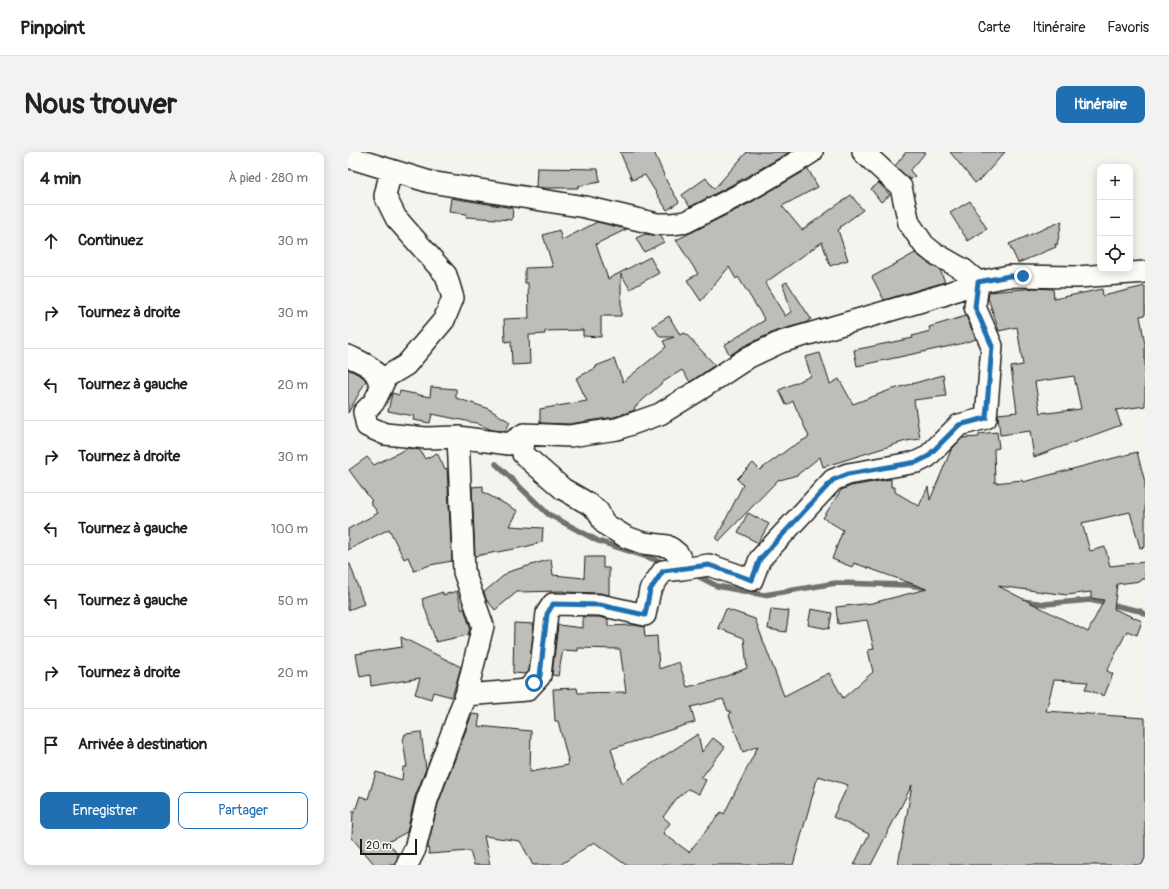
<!DOCTYPE html>
<html lang="fr">
<meta charset="utf-8">
<style>
:root{--surface:#fff;--page:#f2f2f2;--text:#202124;--muted:#757577;--line:#e0e0e0;--accent:#1f6fb2}
body{margin:0;font-family:Pangolin,sans-serif;background:var(--page);color:var(--text)}
.controls{position:absolute;right:12px;top:12px;display:grid;overflow:hidden;border-radius:8px;box-shadow:0 2px 10px #0003}
.controls button{width:36px;height:36px;display:grid;place-items:center;padding:0;border:0;border-bottom:1px solid var(--line);background:var(--surface);color:var(--text);font:20px sans-serif}
.scale{position:absolute;left:12px;bottom:10px;width:57px;box-sizing:border-box;padding-left:4px;border:2px solid #1c1c1c;border-top:0;font-size:11px;line-height:14px;white-space:nowrap;color:#1c1c1c;-webkit-text-stroke:3px #fdfcf7;paint-order:stroke}
.stop{position:absolute;width:12px;height:12px;margin:-9px;border:3px solid #1f6fb2;border-radius:50%;background:#fff}
.stop.end{background:#1f6fb2;border-color:#fff;box-shadow:0 1px 4px #0008}
.list{margin:0;padding:0;list-style:none}
h2{display:flex;justify-content:space-between;align-items:center;height:52px;margin:0;padding:0 16px;font-size:17px}
h2 small{font-size:13px;font-weight:400;color:var(--muted)}
.list li{display:grid;grid-template-columns:26px 1fr auto;gap:12px;align-items:center;box-sizing:border-box;height:72px;padding:0 16px;border-top:1px solid var(--line)}
.list b{display:block;font-size:15px;white-space:nowrap}
.list em{font-size:13px;font-style:normal;color:var(--muted)}
.actions{display:flex;gap:8px;padding:12px 16px}
.actions a{flex:1;padding:9px 0;border:1px solid var(--accent);border-radius:8px;text-align:center;font-size:14px;color:var(--accent)}
.actions .main{background:var(--accent);color:#fff}
.icon{flex:none;width:22px;height:22px;fill:none;stroke:currentColor;stroke-width:2;stroke-linecap:round;stroke-linejoin:round}
.map{position:relative;flex:none;width:797px;height:713px;overflow:hidden;border-radius:8px}
header{display:flex;align-items:center;gap:24px;box-sizing:border-box;height:56px;padding:0 20px;background:var(--surface);border-bottom:1px solid var(--line)}
header strong{font-size:19px}
nav{display:flex;gap:22px;margin-inline-start:auto;font-size:14px}
.intro{display:flex;align-items:center;justify-content:space-between;box-sizing:border-box;height:96px;padding:0 24px}
h1{margin:0;font-size:28px}
.button{padding:10px 18px;border-radius:8px;background:var(--accent);color:#fff;font-size:14px;font-weight:700}
main{display:flex;gap:24px;padding:0 24px}
aside{flex:1;background:var(--surface);border-radius:8px;box-shadow:0 2px 10px #0003}
.map>svg:first-child{display:block}
.lines{fill:none;stroke-linecap:round;stroke-linejoin:round}
.stream{stroke:#72716f;stroke-width:5.5}
.building{fill:#bebdba;stroke:#1c1c1c;fill-rule:evenodd}
.street-casing{stroke:#1c1c1c;stroke-width:24}
.street{stroke:#fdfcf7;stroke-width:21}
.route{stroke:#1f6fb2;stroke-width:5}
</style>
<header>
<strong>Pinpoint</strong>
<nav><a>Carte</a><a>Itinéraire</a><a>Favoris</a></nav>
</header>
<div class="intro"><h1>Nous trouver</h1><a class="button">Itinéraire</a></div>
<main>
<aside>
<h2>4 min<small>À pied · 280 m</small></h2>
<ul class="list">
<li><svg class="icon" aria-label="ahead" viewBox="0 0 24 24"><path d="M12 20V5M6 11l6-6 6 6"/></svg><div><b>Continuez</b></div><em>30 m</em></li>
<li><svg class="icon" aria-label="right" viewBox="0 0 24 24"><path d="M7 20v-9h11M14 6l5 5-5 5"/></svg><div><b>Tournez à droite</b></div><em>30 m</em></li>
<li><svg class="icon" aria-label="left" viewBox="0 0 24 24"><path d="M17 20v-9H6M10 6l-5 5 5 5"/></svg><div><b>Tournez à gauche</b></div><em>20 m</em></li>
<li><svg class="icon" aria-label="right" viewBox="0 0 24 24"><path d="M7 20v-9h11M14 6l5 5-5 5"/></svg><div><b>Tournez à droite</b></div><em>30 m</em></li>
<li><svg class="icon" aria-label="left" viewBox="0 0 24 24"><path d="M17 20v-9H6M10 6l-5 5 5 5"/></svg><div><b>Tournez à gauche</b></div><em>100 m</em></li>
<li><svg class="icon" aria-label="left" viewBox="0 0 24 24"><path d="M17 20v-9H6M10 6l-5 5 5 5"/></svg><div><b>Tournez à gauche</b></div><em>50 m</em></li>
<li><svg class="icon" aria-label="right" viewBox="0 0 24 24"><path d="M7 20v-9h11M14 6l5 5-5 5"/></svg><div><b>Tournez à droite</b></div><em>20 m</em></li>
<li><svg class="icon" aria-label="arrive" viewBox="0 0 24 24"><path d="M6 21V4h12l-3 4 3 4H6"/></svg><div><b>Arrivée à destination</b></div></li>
</ul>
<div class="actions"><a class="main">Enregistrer</a><a>Partager</a></div>
</aside>
<div class="map">
<svg width="797" height="713" viewBox="0 0 797 713">
<rect width="100%" height="100%" fill="#f4f3ee"/>
<filter id="ink" filterUnits="userSpaceOnUse"><feTurbulence type="fractalNoise" baseFrequency=".025" numOctaves="2"/><feDisplacementMap in="SourceGraphic" scale="8" xChannelSelector="R" yChannelSelector="G"/><feConvolveMatrix kernelMatrix="1 2 1 2 8 2 1 2 1" color-interpolation-filters="sRGB"/></filter>
<g filter="url(#ink)">
<g class="lines">
<path class="stream" d="M148,312L200,362L250,389L317,411
M346,422L369,434L416,443L488,431L561,433L581,436
M674,449L697,452L742,448L792,459L797,462"/>
</g>
<path class="building" d="M272,0H306L319,30L331,50L319,58L297,23L284,28Z
M399,0H442L391,29L342,55L334,43L358,26L366,37Z
M558,0H578L562,19L567,24L562,28L547,14Z
M602,0H657L634,26L627,31Z
M189,16L250,17L252,30L230,34V36H197L188,35Z
M460,17L470,35L434,54L454,78L503,43L515,58L492,75L493,76L490,78L500,108L482,114L474,90L417,131L437,164L443,160L435,132L439,130L463,167L457,171L428,179L396,194L382,203L376,193L417,168L390,125L388,127L381,115L353,149L339,128L350,122L328,88L402,51Z
M531,31L542,43L533,50L523,37Z
M103,46L165,56L164,68L118,65L119,62L101,60Z
M622,49L639,77L620,89L602,61Z
M714,69L709,93L707,92L708,95L670,111L661,92Z
M249,70L279,77L248,92L260,127L302,105L311,121L282,137L273,122V164H253V185L235,184V178L197,179V182L181,183L182,212L164,213L163,189L157,190L156,167L181,166L180,131H177V116L205,115L195,83L211,78L214,88Z
M297,82L313,84L316,90L296,100L288,86Z
M567,101L579,110L592,118L597,130L536,148L524,125Z
M797,134V163L792,164L797,193V254L768,258L773,273L686,305L682,279L652,283L650,262L669,260L663,215L675,213L669,175L651,179L640,146L641,140L687,136L705,137L706,147L754,137L755,144ZM726,224L733,257L699,261V260L692,261L687,230Z
M321,164L332,183L337,181L367,213L342,230L334,218L315,230L286,256L287,258L266,265L221,272L192,271V257L239,249L228,226L248,216V214L266,207L275,230L318,195L315,189L326,185H312L305,174Z
M618,164L628,187L612,192L509,214L506,198L565,186L564,184L582,179L581,175Z
M472,201L482,232L491,227L505,252L542,238L595,223L598,244L566,248L572,287L558,289L475,315L472,305L449,323L432,328L431,327L371,389L368,387L395,333L389,327L405,311L412,318L443,295L461,285L445,249L438,253L431,238L463,224L457,205Z
M0,217L15,225L18,229L0,261Z
M83,235L108,237V246L139,256L162,270L157,279L144,278L128,271L84,262L82,271L65,268L66,264L40,259L44,241L51,243L52,239L82,245Z
M649,280L651,296L646,297L647,331L674,328L675,330L789,300L797,330V395L792,396L782,360L734,371L742,399L757,395L762,414L797,410V427H793V429L769,432L766,457L794,469L789,483L779,479L759,519L765,522L756,544L737,537L740,530L706,528L698,559L797,566V706L794,713H550L564,633L523,713H506L521,682L485,665L500,633L470,624L445,713H278L246,690L212,713H185L172,689L136,684L142,713H126L122,699L81,702L80,693L90,652L124,562L132,563L130,574L183,579L182,620L220,613L219,608H220L210,569H207L205,537L229,536L230,541L278,540L272,497L230,496V499L215,498L210,524L204,523L210,473L235,476V465H251L260,467V474L286,473L296,475L297,485L309,484L311,517L331,510L339,535L368,528L399,516L396,486L370,476L378,457L407,467L436,544L481,521L495,546L525,520L520,498L526,497L519,468L490,472L488,455L524,451L579,437L506,411L504,415L484,407L495,378L475,366L493,338L503,334L543,327V335H547V340L571,354L580,335L582,348L603,298L614,286L631,285V282ZM650,434L719,443L743,440V446L756,448L740,480ZM375,547L380,559H382L383,561L381,563L395,600L410,594L376,662L373,660L341,700L315,681L322,671L315,665L329,646L340,637L351,642L358,628L353,626L377,595L365,586L354,600L350,582L274,631L263,597L347,570L343,555Z
M60,296L72,298L77,307L89,301L97,317L99,316L104,409L82,413L66,419L60,405L56,407L41,377L0,398V377L30,361L22,350L24,349L1,318L19,305L26,313Z
M135,334V340L170,359L162,374L195,376L194,390L177,395L127,404L124,335Z
M400,361L421,372L410,391L390,380Z
M237,405H255V416H261V443L252,441L216,440V439L169,440L147,458L138,447L136,440L160,420L203,407L205,423L236,426Z
M0,412H2L16,452L0,458Z
M109,439L114,458L116,456L122,475L120,483L88,490L74,447L95,440V443Z
M423,457L441,459L438,480L420,477Z
M463,457L484,461L481,477L460,473Z
M166,471L186,472L181,519L178,522L165,521Z
M53,485L113,515L104,545L85,540L83,547L67,542L72,526L23,534L22,523L12,525L8,502L54,495Z
M73,580L78,617L67,645L59,680L40,690L50,703L47,713H27L4,686L5,659H7L12,644L20,647L28,620L54,628L55,615H59L55,589L57,582Z"/>
<g class="lines">
<g class="street-casing">
<path id="street" d="M0,5L82,30L237,55L309,72H324L338,70L397,40L450,9L464,0
M0,204C19,213 28,214 33,236L26,250L16,260L19,274L37,282L78,286L110,285L161,292L176,282L222,284L269,277L312,262L351,238L401,205L433,190L595,143L630,130L661,124L730,125L797,120
M33,236L38,225L58,213L96,168L105,146L98,123L48,66L37,44L43,18
M176,282L175,302L215,337L241,352L250,359L256,371L260,374L278,385L295,391L319,394L324,397L330,402L334,410V417L361,413L404,428L412,407L485,328L500,322L569,310L579,305L611,273L638,266L644,194L627,155L630,130L616,118L586,101L576,93L561,71L553,35L515,0
M118,543L179,538L192,524L199,461L205,452L252,453L297,463L302,438L315,419L334,417
M59,713L67,697L79,648L118,543L135,474L116,420L110,285"/>
</g>
<use href="#street" class="street"/>
</g>
</g>
<g class="lines" filter="url(#ink)">
<path class="route" d="M186,531L192,524L199,462L205,452L252,453L297,463L302,438L315,419L361,413L404,428L412,407L485,328L500,322L569,310L579,305L611,273L638,266L644,194L627,155L630,130L661,124H675"/>
</g>
</svg>
<div class="controls">
<button>+</button>
<button>−</button>
<button><svg class="icon" aria-label="locate" viewBox="0 0 24 24"><circle cx="12" cy="12" r="6"/><path d="M12 2v4M12 18v4M2 12h4M18 12h4"/></svg></button>
</div>
<div class="scale">20 m</div>
<div class="stop" style="left:186px;top:531px"></div>
<div class="stop end" style="left:675px;top:124px"></div>
</div>
</main>
